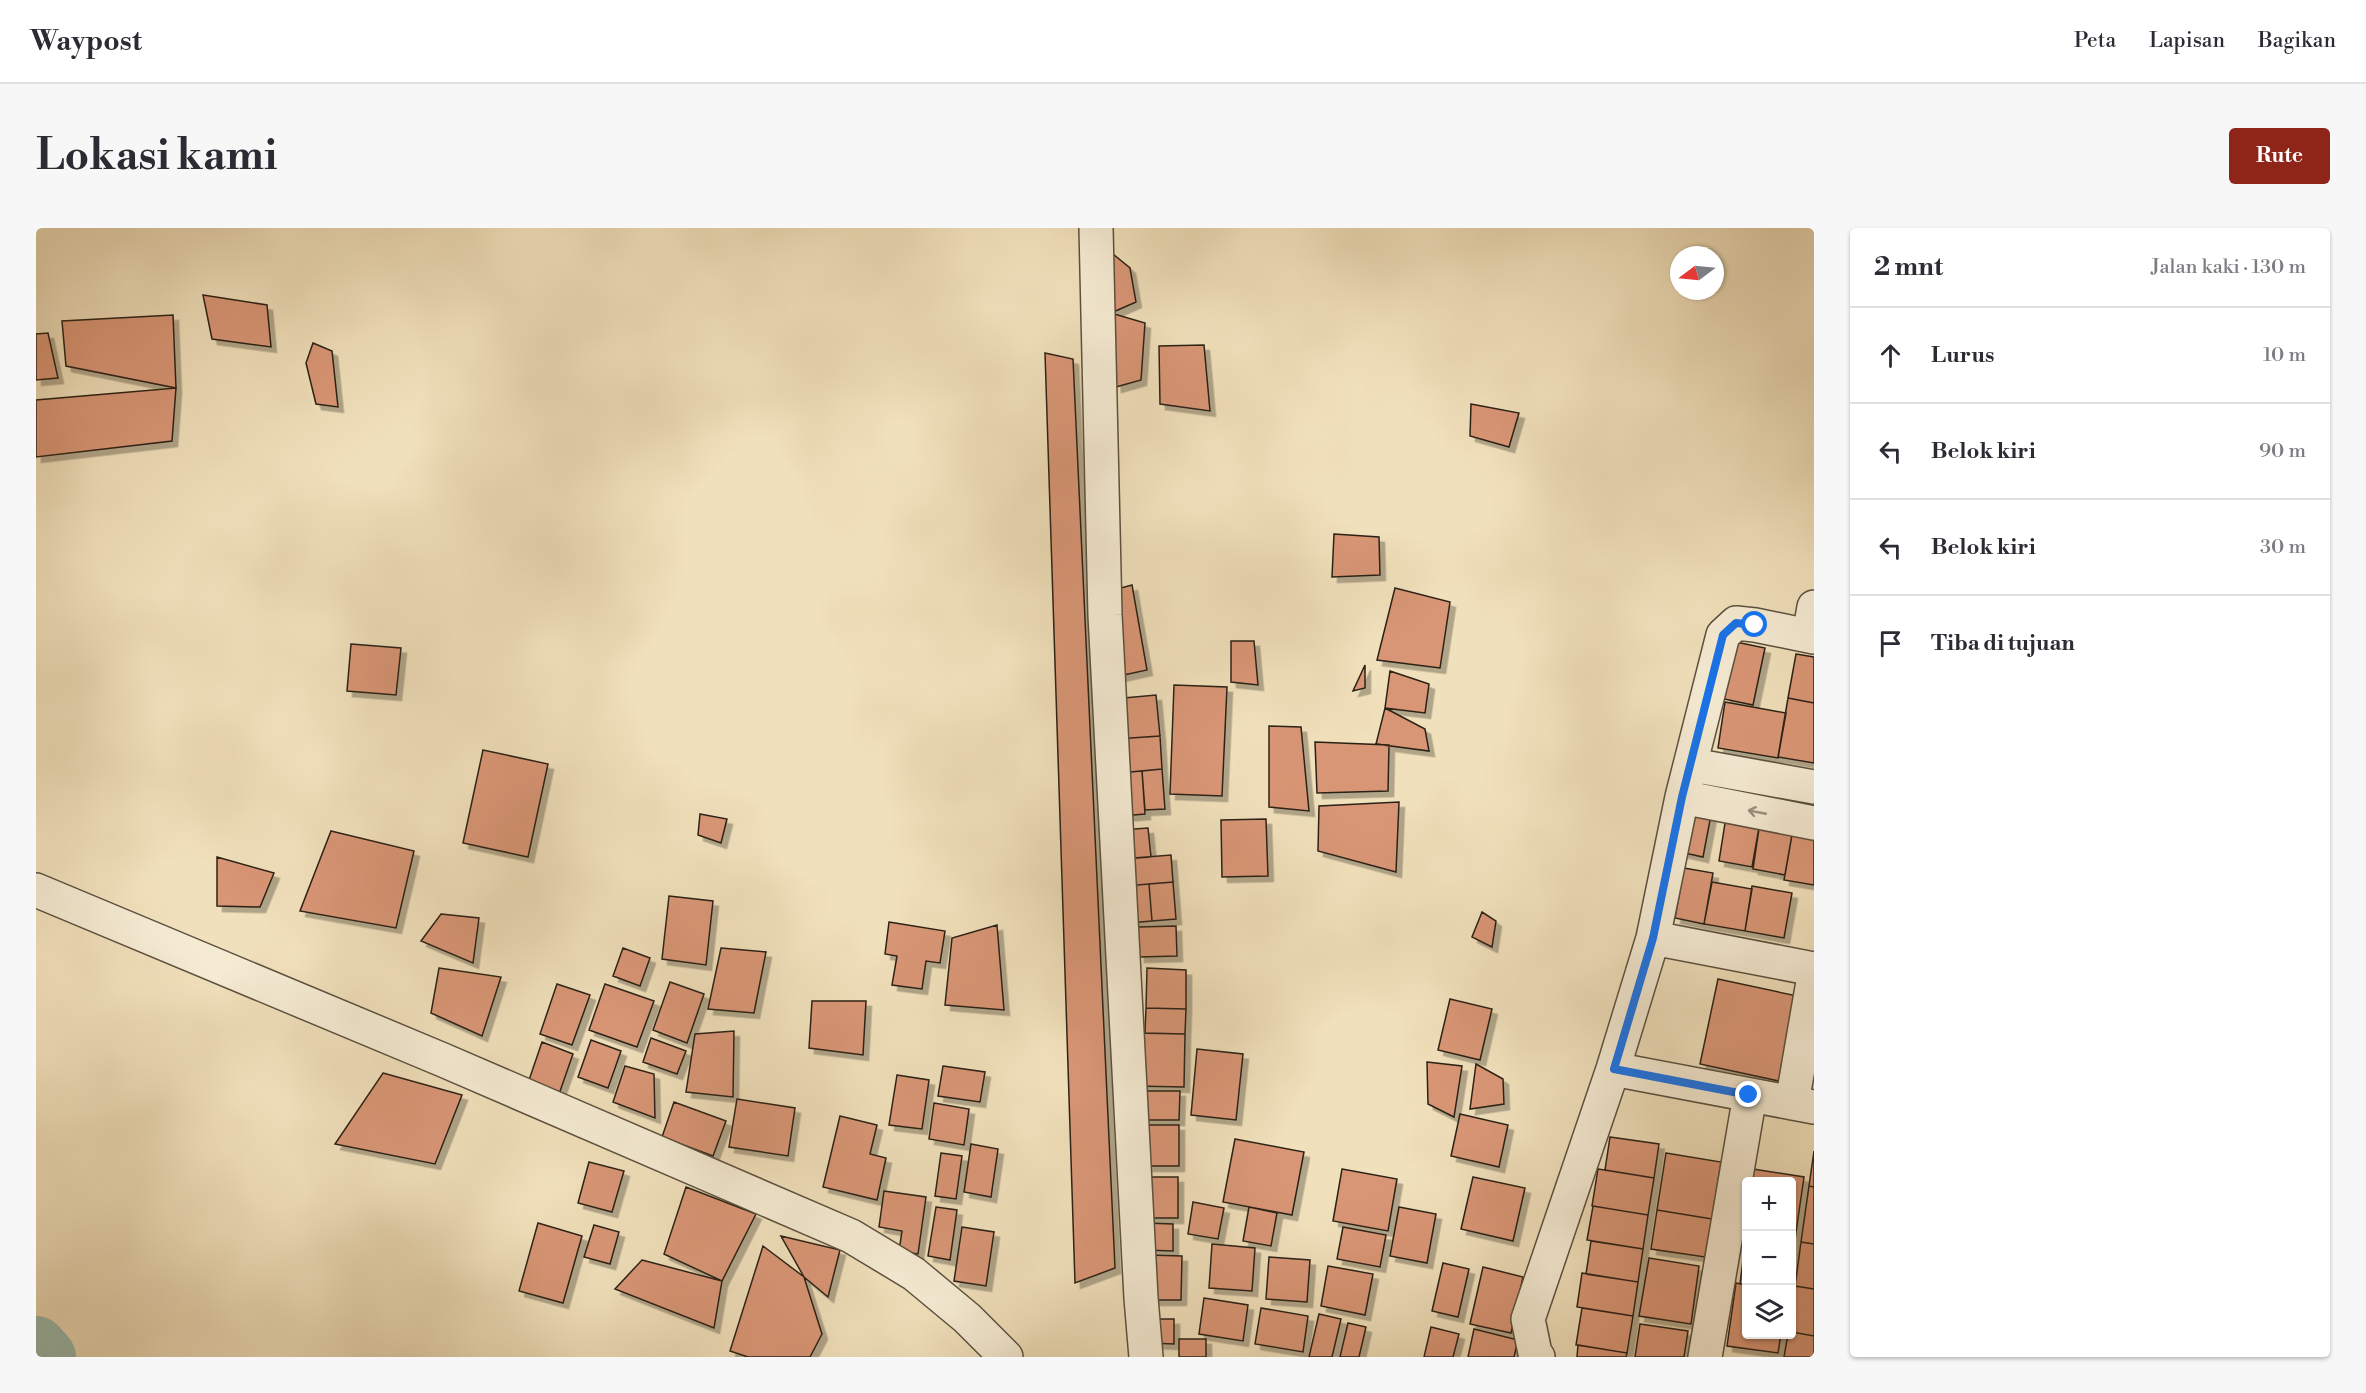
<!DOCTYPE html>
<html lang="id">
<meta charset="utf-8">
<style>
:root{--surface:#fff;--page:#f7f7f7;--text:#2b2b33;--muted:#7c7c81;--line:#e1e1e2;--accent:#8f2418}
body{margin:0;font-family:"Libre Bodoni",serif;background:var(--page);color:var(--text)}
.controls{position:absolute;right:18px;bottom:18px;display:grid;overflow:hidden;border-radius:6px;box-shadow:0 2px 4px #0004}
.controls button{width:54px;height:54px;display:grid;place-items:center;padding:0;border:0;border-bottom:2px solid var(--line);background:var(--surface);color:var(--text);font:30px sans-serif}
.compass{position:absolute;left:1634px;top:18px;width:54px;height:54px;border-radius:50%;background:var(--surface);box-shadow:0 2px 4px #0004;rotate:254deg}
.stop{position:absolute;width:18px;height:18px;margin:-14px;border:4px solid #1a73e8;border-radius:50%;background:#fff}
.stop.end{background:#1a73e8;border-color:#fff;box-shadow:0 2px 6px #0008}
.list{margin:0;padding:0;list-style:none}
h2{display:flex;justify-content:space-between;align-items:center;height:78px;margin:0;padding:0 24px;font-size:26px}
h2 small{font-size:20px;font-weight:400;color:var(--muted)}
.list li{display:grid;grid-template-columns:39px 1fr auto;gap:18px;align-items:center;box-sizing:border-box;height:96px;padding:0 24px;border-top:2px solid var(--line)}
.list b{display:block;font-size:22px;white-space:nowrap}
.list em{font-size:20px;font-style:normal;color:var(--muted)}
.icon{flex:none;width:33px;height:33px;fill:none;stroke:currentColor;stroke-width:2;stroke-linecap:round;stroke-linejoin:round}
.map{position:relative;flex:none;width:1778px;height:1129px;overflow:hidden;border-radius:6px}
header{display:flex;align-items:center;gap:36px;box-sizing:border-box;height:84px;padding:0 30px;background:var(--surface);border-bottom:2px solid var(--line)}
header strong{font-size:28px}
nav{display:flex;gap:33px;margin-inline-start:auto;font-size:21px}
.intro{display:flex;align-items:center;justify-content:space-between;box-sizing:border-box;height:144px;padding:0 36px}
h1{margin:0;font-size:42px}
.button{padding:15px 27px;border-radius:6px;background:var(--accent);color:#fff;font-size:21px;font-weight:700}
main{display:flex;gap:36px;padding:0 36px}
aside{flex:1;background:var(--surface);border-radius:6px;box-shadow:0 2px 4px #0004}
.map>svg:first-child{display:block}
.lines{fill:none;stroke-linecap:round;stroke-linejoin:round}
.river{stroke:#9abdb0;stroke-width:60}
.building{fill:#d99676;stroke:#2b2116;stroke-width:1.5;filter:url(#shadow)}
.minor-casing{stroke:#5c513f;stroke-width:36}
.minor{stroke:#f5ebd3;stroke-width:33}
.oneway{stroke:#9a907e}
.route{stroke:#1a73e8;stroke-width:8}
</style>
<header>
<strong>Waypost</strong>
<nav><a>Peta</a><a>Lapisan</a><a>Bagikan</a></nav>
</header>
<div class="intro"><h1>Lokasi kami</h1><a class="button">Rute</a></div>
<main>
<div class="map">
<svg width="1778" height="1129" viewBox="0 0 1778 1129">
<defs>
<filter id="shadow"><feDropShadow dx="5.5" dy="5.5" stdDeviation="0" flood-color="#0004"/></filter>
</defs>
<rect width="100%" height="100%" fill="#f0e0bb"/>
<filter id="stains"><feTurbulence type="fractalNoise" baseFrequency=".00333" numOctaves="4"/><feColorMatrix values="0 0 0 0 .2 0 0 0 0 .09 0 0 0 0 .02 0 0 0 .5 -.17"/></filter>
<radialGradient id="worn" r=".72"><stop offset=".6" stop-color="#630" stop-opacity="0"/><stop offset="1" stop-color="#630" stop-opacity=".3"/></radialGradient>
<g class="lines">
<path class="river" d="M0,1118L10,1129"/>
</g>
<path class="building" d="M1077,26L1094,40L1100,74L1075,85Z
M167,67L231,77L235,119L176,111Z
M1075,85L1109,95L1105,152L1080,159Z
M137,87L140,160L30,138L26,93Z
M12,105L22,150L0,152V106Z
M277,115L296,123L302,179L280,176L270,135Z
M1168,117L1174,183L1124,176L1123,118Z
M1009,125L1037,131L1079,1040L1039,1055Z
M140,160L136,213L0,229V172Z
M1435,176L1483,185L1473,219L1434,208Z
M1298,306L1343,309L1344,347L1296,349Z
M1096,357L1111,442L1083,448L1081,361Z
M1359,360L1414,374L1404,440L1341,432Z
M1195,413H1218L1222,457L1195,454Z
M1700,414L1729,420L1717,477L1688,471Z
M315,416L365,420L360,467L311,463Z
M1760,426L1778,429V475L1752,470Z
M1329,437V460L1317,463Z
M1354,443L1393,456L1389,485L1349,480Z
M1138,457L1191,459L1186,568L1134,566Z
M1120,467L1124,508L1080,511L1077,471Z
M1752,470L1778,475V535L1742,529Z
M1689,474L1750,485L1742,530L1682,520Z
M1349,480L1389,501L1393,523L1340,516Z
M1233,498L1265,499L1273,583L1233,579Z
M1124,508L1126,541L1083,545L1080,511Z
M1279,514L1353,517L1352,563L1281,565Z
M447,522L512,536L492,629L427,615Z
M1126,541L1129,581L1109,582L1106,543Z
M1106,543L1109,586L1086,588L1083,545Z
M1363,574L1360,644L1282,623L1283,578Z
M1652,582L1675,587L1667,629L1644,624Z
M664,586L691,591L685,615L662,607Z
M1690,589L1724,594L1716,639L1683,633Z
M1230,591L1232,648L1186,649L1185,592Z
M1724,594L1757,601L1749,647L1717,641Z
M1112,600L1115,629L1086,631L1084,602Z
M1757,601L1778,604V657L1748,652Z
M295,603L378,623L360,700L264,683Z
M1135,627L1137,654L1089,658L1086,631Z
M181,629L238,645L224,679L181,678Z
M1648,640L1677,645L1668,696L1639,690Z
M1137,654L1140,691L1116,693L1113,656Z
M1676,654L1716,661L1709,703L1668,696Z
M1113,656L1116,693L1092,695L1089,658Z
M1716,658L1756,665L1748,710L1709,703Z
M633,668L677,673L670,737L626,731Z
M1446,684L1460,693L1456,719L1436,709Z
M405,686L443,690L437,735L385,713Z
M853,694L909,703L904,735L890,733L886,761L856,757L861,728L849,726Z
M961,697L968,782L909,777L916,710Z
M1140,698L1141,728L1103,729L1102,699Z
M587,720L614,730L604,758L577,748Z
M685,720L730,724L718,785L672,781Z
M403,740L465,749L446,808L395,785Z
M1111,740L1150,742V781L1110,780Z
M1682,751L1761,768L1743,853L1664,836Z
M634,754L668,766L651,815L617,802Z
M521,756L554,767L536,817L504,806Z
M569,756L618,773L601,819L553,802Z
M1414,771L1456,781L1444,832L1402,822Z
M776,773H830L827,827L773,820Z
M1110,780L1150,781L1149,806L1109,805Z
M698,803L697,869L650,864L659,806Z
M1099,805L1149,806L1148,859L1098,858Z
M615,810L650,823L641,846L607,834Z
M555,812L585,823L572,860L542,849Z
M506,814L537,826L522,869L491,858Z
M1161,821L1207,826L1200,892L1155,887Z
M1391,834L1426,838L1418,889L1392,876Z
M1440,836L1467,851L1468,876L1434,881Z
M589,838L618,846L619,890L577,874Z
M907,838L949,844L944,874L902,868Z
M347,845L426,867L399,936L299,916Z
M861,847L893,852L886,901L853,897Z
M1105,863H1144L1143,892H1104Z
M701,871L759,880L752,928L693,919Z
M638,874L690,893L677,928L626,909Z
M898,875L933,881L928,917L893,911Z
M1424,886L1472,897L1463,939L1415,928Z
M804,888L841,897L834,926L850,930L841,972L787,959Z
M1112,897H1143V938H1111Z
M1574,909L1623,916L1618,950L1569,942Z
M1199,911L1268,924L1256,987L1187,974Z
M935,916L962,921L955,969L928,964Z
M1778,923V959L1773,958Z
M905,925L926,928L920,971L899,968Z
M1630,925L1685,934L1676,991L1621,982Z
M553,934L588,943L576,984L542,975Z
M1306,941L1361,951L1352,1003L1297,993Z
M1562,941L1618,950L1612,987L1556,978Z
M1717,941L1768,949L1760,1004L1756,1003V954H1716Z
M1108,949H1142V990H1108Z
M1437,949L1489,960L1477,1013L1425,1001Z
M1773,958L1778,959V1016L1765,1014Z
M650,959L720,986L686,1053L628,1026Z
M848,963L890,969L882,1026L863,1023L866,1003L843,999Z
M1157,974L1188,980L1182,1011L1152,1006Z
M1557,978L1612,987L1607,1021L1551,1012Z
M900,979L921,982L914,1032L892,1028Z
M1213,979L1241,985L1235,1018L1207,1013Z
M1363,979L1400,986L1391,1035L1354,1028Z
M1621,982L1676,991L1669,1029L1615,1021Z
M502,995L546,1008L527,1075L483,1063Z
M1109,995L1137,996V1023L1109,1022Z
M558,997L583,1004L574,1036L548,1029Z
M926,999L958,1004L950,1058L918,1053Z
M1307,999L1350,1007L1344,1039L1301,1031Z
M1756,1003L1760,1004L1756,1037Z
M745,1008L804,1022L792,1069L768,1049Z
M1710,1009V1057L1704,1056Z
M1555,1013L1607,1021L1602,1054L1550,1046Z
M1765,1014L1778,1016V1061L1759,1058Z
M1176,1016L1219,1020L1216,1063L1173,1060Z
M727,1018L768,1049L786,1106L774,1129H712L694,1123Z
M1111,1027L1146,1028L1145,1072H1110Z
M1233,1029L1274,1032L1271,1074L1230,1071Z
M1613,1030L1663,1038L1655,1096L1603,1088Z
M606,1032L686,1053L678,1100L579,1061Z
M1407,1035L1433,1041L1422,1089L1396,1083Z
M1292,1038L1337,1046L1329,1087L1285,1078Z
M1447,1039L1487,1049L1475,1105L1434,1096Z
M1546,1045L1602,1054L1597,1088L1541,1079Z
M1700,1055L1710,1057V1106H1745L1742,1125L1691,1118Z
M1759,1058L1778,1061V1108L1756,1104Z
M1168,1070L1212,1077L1207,1113L1163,1106Z
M1225,1080L1272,1088L1267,1124L1219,1116Z
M1546,1080L1597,1088L1591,1125L1540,1117Z
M1283,1086L1305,1091L1296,1129H1273Z
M1114,1091H1138V1116L1114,1115Z
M1312,1095L1330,1099L1323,1129H1304Z
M1604,1096L1652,1103L1648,1129H1599Z
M1395,1099L1423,1106L1417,1129H1388Z
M1438,1101L1482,1112L1478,1129H1432Z
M1756,1104L1778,1108V1129H1748L1752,1106H1756Z
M1143,1111H1170V1129H1143Z
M1542,1117L1591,1125L1590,1129H1541Z"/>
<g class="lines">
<g class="minor-casing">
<path id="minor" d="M1060,0L1069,387L1105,1070L1110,1129
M1773,408L1778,379
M1778,409L1719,397L1700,395L1687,407L1646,569L1617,710L1778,741
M1656,537L1778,559
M1646,569L1778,595
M0,662L407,832L815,1008L878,1046L931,1090L970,1129
M1577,841L1778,879
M1756,875L1778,748
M1502,1129L1499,1125L1492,1091L1577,841L1617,710
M1669,1129L1714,867"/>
</g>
<use href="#minor" class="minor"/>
</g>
<defs><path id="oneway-shaft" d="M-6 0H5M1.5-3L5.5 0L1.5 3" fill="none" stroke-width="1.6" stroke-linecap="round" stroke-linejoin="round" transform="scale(1.5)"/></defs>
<use class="oneway" href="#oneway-shaft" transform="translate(1721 584) rotate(-169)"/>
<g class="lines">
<path class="route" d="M1713,867L1578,841L1617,710L1646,569L1687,407L1700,395L1719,397"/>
</g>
<rect width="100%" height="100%" filter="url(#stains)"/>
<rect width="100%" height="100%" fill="url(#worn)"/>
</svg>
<div class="controls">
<button>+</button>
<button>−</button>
<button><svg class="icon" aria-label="layers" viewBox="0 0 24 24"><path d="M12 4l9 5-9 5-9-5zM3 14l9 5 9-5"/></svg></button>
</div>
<svg class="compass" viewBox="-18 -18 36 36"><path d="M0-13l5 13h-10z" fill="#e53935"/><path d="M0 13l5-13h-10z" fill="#7c7c81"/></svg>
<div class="stop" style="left:1719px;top:397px"></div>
<div class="stop end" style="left:1713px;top:867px"></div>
</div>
<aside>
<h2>2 mnt<small>Jalan kaki · 130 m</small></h2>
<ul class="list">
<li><svg class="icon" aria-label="ahead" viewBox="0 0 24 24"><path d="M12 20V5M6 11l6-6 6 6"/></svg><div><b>Lurus</b></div><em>10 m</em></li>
<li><svg class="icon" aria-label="left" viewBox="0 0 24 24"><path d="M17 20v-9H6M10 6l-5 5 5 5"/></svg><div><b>Belok kiri</b></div><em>90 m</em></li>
<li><svg class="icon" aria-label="left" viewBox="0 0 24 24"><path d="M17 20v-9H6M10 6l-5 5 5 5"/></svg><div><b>Belok kiri</b></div><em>30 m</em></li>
<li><svg class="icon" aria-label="arrive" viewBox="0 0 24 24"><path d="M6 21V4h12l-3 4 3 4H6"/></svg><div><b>Tiba di tujuan</b></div></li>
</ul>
</aside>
</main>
